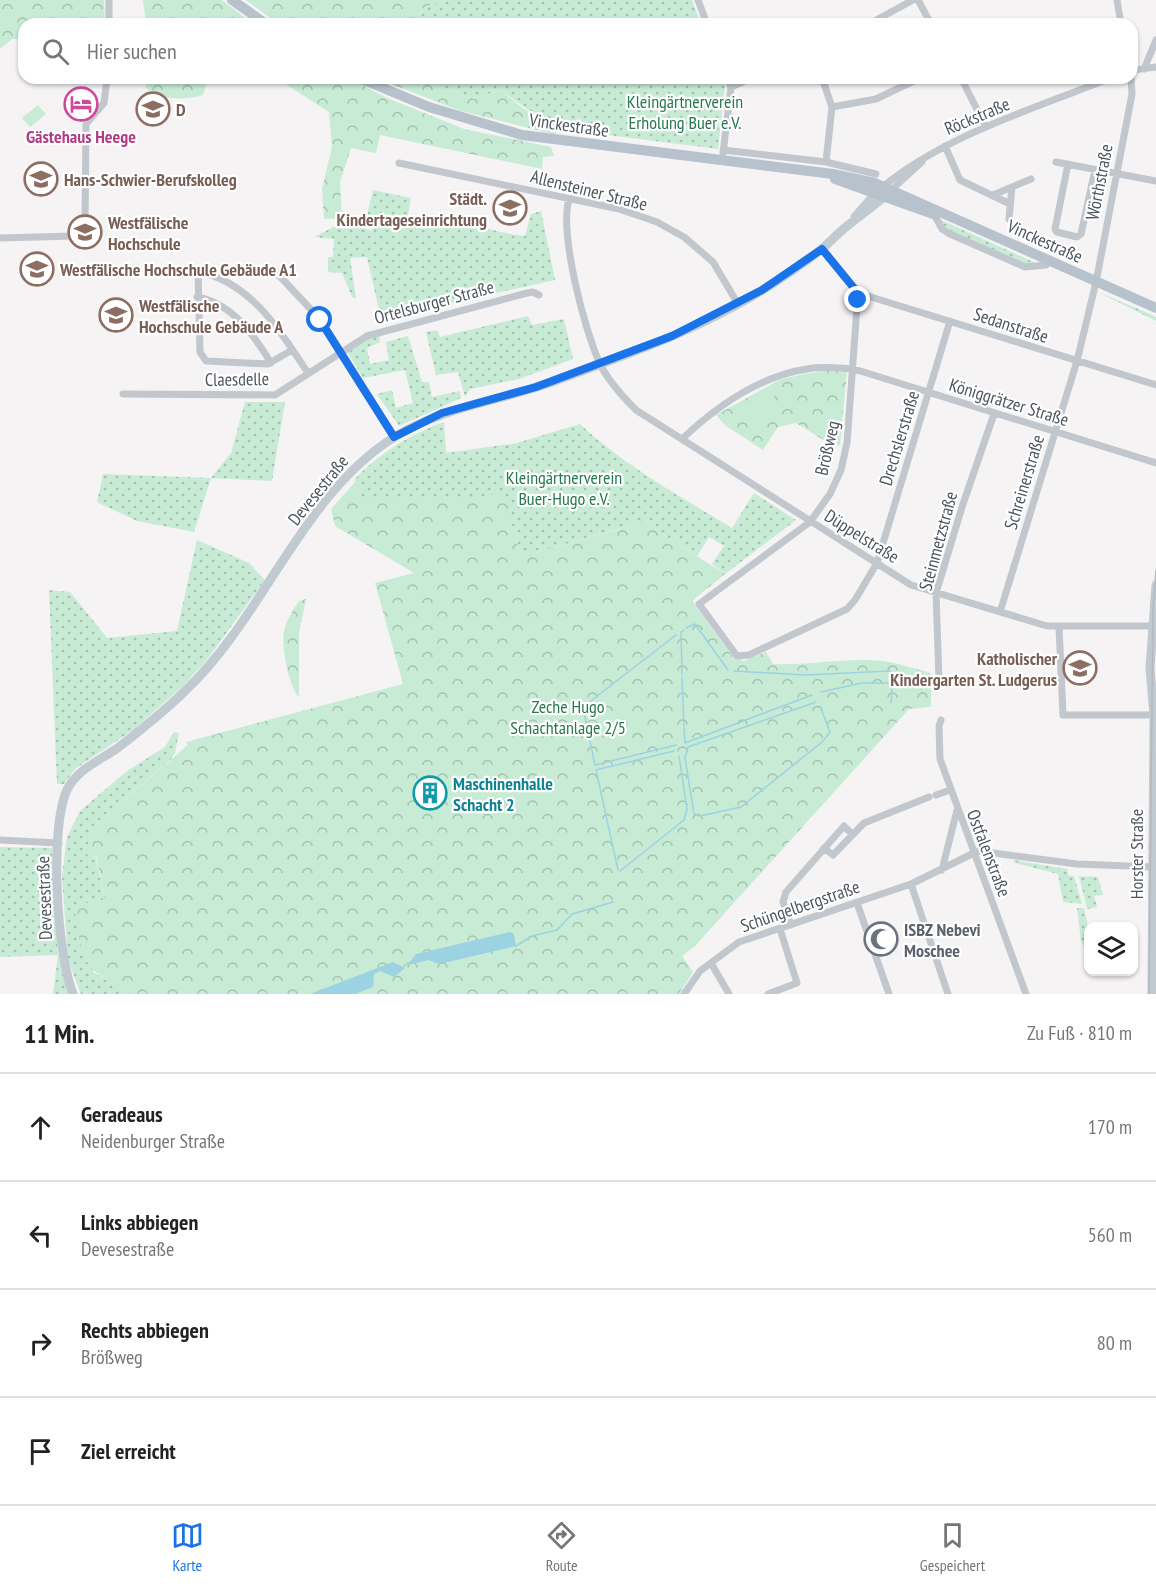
<!DOCTYPE html>
<html lang="de">
<meta charset="utf-8">
<style>
:root{--surface:#fff;--page:#f6f6f6;--text:#222;--muted:#767676;--line:#e0e0e0;--accent:#1a73e8}
body{margin:0;font-family:"PT Sans Narrow",sans-serif;background:var(--page);color:var(--text)}
.controls{position:absolute;right:18px;bottom:18px;display:grid;overflow:hidden;border-radius:12px;box-shadow:0 2px 4px #0004}
.controls button{width:54px;height:54px;display:grid;place-items:center;padding:0;border:0;border-bottom:2px solid var(--line);background:var(--surface);color:var(--text);font:30px sans-serif}
.stop{position:absolute;width:18px;height:18px;margin:-14px;border:4px solid #1a73e8;border-radius:50%;background:#fff}
.stop.end{background:#1a73e8;border-color:#fff;box-shadow:0 2px 6px #0008}
.list{margin:0;padding:0;list-style:none}
h2{display:flex;justify-content:space-between;align-items:center;height:78px;margin:0;padding:0 24px;font-size:26px}
h2 small{font-size:20px;font-weight:400;color:var(--muted)}
.list li{display:grid;grid-template-columns:39px 1fr auto;gap:18px;align-items:center;box-sizing:border-box;height:108px;padding:0 24px;border-top:2px solid var(--line)}
.list b{display:block;font-size:22px;white-space:nowrap}
.list p{margin:0;font-size:20px;white-space:nowrap;color:var(--muted)}
.list em{font-size:20px;font-style:normal;color:var(--muted)}
.icon{flex:none;width:33px;height:33px;fill:none;stroke:currentColor;stroke-width:2;stroke-linecap:round;stroke-linejoin:round}
.map{position:relative;flex:none;width:1156px;height:994px;overflow:hidden}
.search{position:absolute;background:var(--surface);box-shadow:0 2px 4px #0004;left:18px;right:18px;top:18px;height:66px;display:flex;align-items:center;gap:15px;box-sizing:border-box;padding:0 21px;border-radius:18px;color:var(--muted);font-size:22px}
.sheet{height:510px;background:var(--surface)}
nav{display:flex;justify-content:space-around;align-items:center;box-sizing:border-box;height:84px;border-top:2px solid var(--line);background:var(--surface);font-size:16px;color:var(--muted)}
nav a{display:grid;justify-items:center;gap:3px}
nav .on{color:var(--accent)}
.map>svg:first-child{display:block}
.grass{fill:url(#grass-dots)}
.forest{fill:url(#forest-crowns)}
.pitch{fill:#c8ebd6}
.water{fill:#9bd3e2}
.lines{fill:none;stroke-linecap:round;stroke-linejoin:round}
.stream{stroke:#9bd3e2;stroke-width:1.5}
.street{stroke:#c1c7cd;stroke-width:7}
.secondary{stroke:#c1c9d1;stroke-width:9}
.primary{stroke:#b7c2cd;stroke-width:10}
.tram{stroke:#b6b8bc;stroke-width:1.5}
.route{stroke:#1a73e8;stroke-width:8}
.labels{text-anchor:middle;dominant-baseline:central;stroke-width:4.5;stroke-linejoin:round;paint-order:stroke}
.park-label{font-size:18px;fill:#25784f;stroke:#fff}
.education-label{font-size:18px;font-weight:bold;fill:#785e54;stroke:#fff;text-anchor:start}
.street-label{font-size:18px;fill:#4d565e;stroke:#fff}
.hotel-label{font-size:18px;font-weight:bold;fill:#b23c85;stroke:#fff}
.culture-label{font-size:18px;font-weight:bold;fill:#0d838f;stroke:#fff;text-anchor:start}
.worship-label{font-size:18px;font-weight:bold;fill:#5b616d;stroke:#fff;text-anchor:start}
</style>
<div class="map">
<svg width="1156" height="994" viewBox="0 0 1156 994">
<defs>
<pattern id="grass-dots" width="8" height="8" patternUnits="userSpaceOnUse" patternTransform="scale(1.5)"><rect width="8" height="8" fill="#c8ebd6"/><path d="M2 2h.1M6 6h.1" fill="none" stroke="#a5c1b1" stroke-width="1.8" stroke-linecap="round"/></pattern>
<pattern id="forest-crowns" width="20" height="18" patternUnits="userSpaceOnUse" patternTransform="scale(1.5)"><rect width="20" height="18" fill="#c8ebd6"/><path d="M2 6a3 3 0 1 1 6 0M12 15a3 3 0 1 1 6 0" fill="none" stroke="#a5c1b1"/></pattern>
</defs>
<rect width="100%" height="100%" fill="#f5f3f3"/>
<path class="grass" d="M444,0H692L701,24H414L423,8Z
M419,78H722L725,86L718,149L584,132L556,125L536,115L500,90L472,99Z
M373,190L411,198L407,220L422,221L435,218L437,214C467,221 494,233 525,236L531,214L541,211L555,280L381,319L367,257L350,258L356,298L352,297L342,273L328,272V257H333L334,239L314,237L343,222L372,231L374,218L367,215Z
M939,219L1040,265H1026L946,229Z
M1098,292L1150,314L1156,317V321Z
M528,316L532,325L564,319L573,359L519,379L470,389L465,397L458,372L436,375L426,332L437,330L440,337Z
M379,334L380,342L367,348L370,364L389,360L386,342L408,336L422,382H429L432,397L460,391L461,398L399,426L377,394L392,390L396,408L413,403L405,370L363,378L346,350Z
M245,402H285L272,481L211,478L194,532L137,521L97,502L103,474L211,478L231,453Z
M444,422L446,453L517,443L580,424C623,465 681,497 732,528L754,493L796,520L725,574L712,564L724,546L709,537L697,556L640,520L621,528L531,554L519,551L503,493L472,498H360V483L354,480C378,454 411,434 444,422Z
M197,540L249,563L265,580L206,661L183,686L133,730L75,769L64,784H57L49,590L70,592L107,638L177,631Z
M174,732L179,733L175,753L171,759L89,830L105,897L81,905L93,972L130,994H81L68,960L62,877L67,837L80,811L127,771L165,747Z
M0,847L52,848L58,954L73,994H53L58,955L0,957Z
M1013,860L1067,869L1069,876H1074L1082,904L1063,902L1058,874L1015,863Z
M1079,876L1098,877L1103,895L1094,896L1097,907L1087,909Z
M1077,908H1084L1088,927V970L1087,954L1081,941Z"/>
<path class="forest" d="M0,0H104L105,24H24V39H12L0,49Z
M143,0H222L253,24H146Z
M246,0H444L423,8L414,24H278Z
M146,78H208L203,95C186,100 162,101 146,88Z
M276,78H349L387,98L464,129L551,147L554,156L543,157L542,169L380,135L376,153L351,148L340,182L342,218L324,219L322,189L332,147L329,112Z
M376,78H419L472,99L500,90L524,109L556,125V135L458,110Z
M825,370L847,372L840,445L830,444L796,423L778,427L763,450L726,426L716,415L781,379Z
M356,481L360,483V498H472L504,492L519,551L531,554L619,529L640,520L725,574L692,601L733,657L744,661L766,652L773,664C811,666 852,656 890,662C903,665 917,669 931,673V707L909,709L695,946L682,956L693,972L679,994H130C84,967 83,967 75,913L81,905L105,897L96,856L87,855L89,830L188,745L186,742L403,684L375,583L414,573L335,526L331,509Z
M306,599L299,633V697C289,688 281,645 284,632C286,621 293,610 299,601Z"/>
<path class="pitch" d="M38,105L46,114L30,127L22,118Z
M772,393L781,408L753,425L744,410Z"/>
<path class="water" d="M510,932L514,934L516,946L439,964L429,960L412,964L410,962L416,954Z
M393,962L405,968L394,977L380,971L374,974L373,987L355,994H310Z"/>
<g class="lines">
<path class="stream" d="M686,628L695,624L728,670
M676,635L583,707L595,765L676,745
M734,671L805,675L889,671L899,677L896,683H862L821,692
M682,674L681,632L684,630
M682,677L683,702
M816,702L688,747L685,758L694,814L700,816L741,807L822,742L830,732L820,706
M891,703L892,688
M683,704L684,726
M684,728L685,743L812,695
M618,870L596,770L674,751
M620,871L684,820L687,809L679,756
M516,946L532,936L557,930L572,914L613,902
M404,966L410,962"/>
<path class="street" d="M698,0L707,24
M918,0L931,24
M1117,0L1121,24
M109,24V0
M869,24L913,0
M1144,69L1156,40
M1132,70L1156,67
M822,78L832,107L826,162
M961,78L986,127
M731,87L752,78
M832,107L876,99L920,78
M945,146L960,180L1010,204
M723,150L826,162L876,174
M723,153L731,87L727,78
M1056,162L1156,181
M399,163L619,209L657,222L684,237L713,262L738,304
M1068,164L1055,229L1057,232L1077,237L1081,234L1095,170
M881,188C947,134 1032,110 1110,78
M890,191L922,162
M993,195L1031,179
M569,199C559,234 585,333 601,366C610,383 622,396 636,410L911,585L1047,626H1156
M934,214L942,229L950,234L1025,267L1046,265
M1009,219L1012,187
M0,238L74,236L85,228L86,124L104,103L107,78
M822,249L858,293L847,443L841,470L830,494L810,522L699,604L737,656L749,655L847,609L855,600L877,563L950,321
M274,270L317,316L394,437
M858,293L1156,385
M197,297C232,303 254,335 271,363
M292,350L268,364L206,361L200,352L198,271C253,284 279,330 308,373
M123,394L275,395L367,336L527,293L533,292L539,295
M682,439C716,407 760,376 807,369C823,366 839,368 854,369L1156,463
M1000,612L1077,361L1096,282L1132,94L1131,78
M1059,627L1063,715H1154
M939,680L936,593L963,504L994,414
M941,720L939,726L940,759L1026,994
M936,795L950,790
M0,840L59,843
M824,848L833,855L864,823L929,797
M942,870L957,810
M911,884L948,994
M857,903L889,994
M791,925L783,902L786,892L844,826L852,834
M711,963L729,994
M684,994L700,971L739,942L911,884L978,851L1077,864L1153,867
M768,994L797,983L780,929"/>
<path class="secondary" d="M855,217L877,192
M73,994C57,954 49,829 67,790C77,769 101,760 119,747C142,729 166,710 186,690C265,615 302,494 396,436C444,407 497,401 549,383C621,357 696,331 761,291C782,278 804,263 823,248C832,240 841,230 851,223C862,214 874,206 885,196
M1152,994L1154,715L1150,668L1156,585"/>
<path class="primary" d="M232,0L266,24
M359,78L429,107L522,135L833,174L875,183L1156,308
M835,179L936,215"/>
<path class="tram" d="M1149,994L1153,609L1156,570"/>
</g>
<g class="lines">
<path class="route" d="M320,320L394,437L442,413L536,387L672,336L762,290L822,249L858,293V300"/>
</g>
<defs>
<g id="hotel-ring" transform="scale(1.725)"><circle r="9.5" fill="#fff" stroke="#d1479c" stroke-width="1.5"/><path d="M-6-4.5h1.5V1H6V5H4.5V3h-9V5H-6ZM-4 0a1.8 1.8 0 1 1 3.6 0ZM.5 0V-2.5h3Q6-2.5 6 0Z" fill="#d1479c"/></g>
<g id="university-ring" transform="scale(1.725)"><circle r="9.5" fill="#fff" stroke="#8d6e63" stroke-width="1.5"/><path d="M0-5L7-2L0 1L-7-2ZM-4 1L0 2.5L4 1V4Q0 6-4 4Z" fill="#8d6e63"/></g>
<g id="school-ring" transform="scale(1.725)"><circle r="9.5" fill="#fff" stroke="#8d6e63" stroke-width="1.5"/><path d="M0-5L7-2L0 1L-7-2ZM-4 1L0 2.5L4 1V4Q0 6-4 4Z" fill="#8d6e63"/></g>
<g id="building-ring" transform="scale(1.725)"><circle r="9.5" fill="#fff" stroke="#0f9aa8" stroke-width="1.5"/><path d="M-4-6H4V6H1V3H-1V6H-4ZM-2.5-4.3h1.7v1.8h-1.7ZM.8-4.3h1.7v1.8H.8ZM-2.5-1h1.7V.8h-1.7ZM.8-1h1.7V.8H.8Z" fill="#0f9aa8"/></g>
<g id="mosque-ring" transform="scale(1.725)"><circle r="9.5" fill="#fff" stroke="#6b7280" stroke-width="1.5"/><path d="M3.5-4.9A6 6 0 1 0 3.5 4.9A5 5 0 1 1 3.5-4.9Z" fill="#6b7280"/></g>
</defs>
<g fill-rule="evenodd">
<use href="#hotel-ring" x="81" y="104"/>
<use href="#university-ring" x="153" y="109"/>
<use href="#school-ring" x="41" y="179"/>
<use href="#school-ring" x="510" y="208"/>
<use href="#university-ring" x="85" y="232"/>
<use href="#university-ring" x="37" y="269"/>
<use href="#university-ring" x="116" y="315"/>
<use href="#school-ring" x="1080" y="668"/>
<use href="#building-ring" x="430" y="793"/>
<use href="#mosque-ring" x="881" y="939"/>
</g>
<g class="labels">
<g class="park-label">
<text x="685" y="101">Kleingärtnerverein<tspan x="685" dy="21">Erholung Buer e.V.</tspan></text>
<text x="564" y="477">Kleingärtnerverein<tspan x="564" dy="21">Buer-Hugo e.V.</tspan></text>
<text x="568" y="706">Zeche Hugo<tspan x="568" dy="21">Schachtanlage 2/5</tspan></text>
</g>
<g class="education-label">
<text x="176" y="109">D</text>
<text x="64" y="179">Hans-Schwier-Berufskolleg</text>
<text x="487" y="198" text-anchor="end">Städt.<tspan x="487" dy="21">Kindertageseinrichtung</tspan></text>
<text x="108" y="222">Westfälische<tspan x="108" dy="21">Hochschule</tspan></text>
<text x="60" y="269">Westfälische Hochschule Gebäude A1</text>
<text x="139" y="305">Westfälische<tspan x="139" dy="21">Hochschule Gebäude A</tspan></text>
<text x="1057" y="658" text-anchor="end">Katholischer<tspan x="1057" dy="21">Kindergarten St. Ludgerus</tspan></text>
</g>
<g class="street-label">
<text transform="translate(977 116) rotate(-23)">Röckstraße</text>
<text transform="translate(569 125) rotate(8)">Vinckestraße</text>
<text transform="translate(1099 182) rotate(-79)">Wörthstraße</text>
<text transform="translate(589 190) rotate(14)">Allensteiner Straße</text>
<text transform="translate(1045 241) rotate(24)">Vinckestraße</text>
<text transform="translate(434 302) rotate(-15)">Ortelsburger Straße</text>
<text transform="translate(1011 325) rotate(18)">Sedanstraße</text>
<text transform="translate(237 379) rotate(-1)">Claesdelle</text>
<text transform="translate(1009 402) rotate(17)">Königgrätzer Straße</text>
<text transform="translate(899 438) rotate(-73)">Drechslerstraße</text>
<text transform="translate(827 448) rotate(-77)">Brößweg</text>
<text transform="translate(1024 482) rotate(-73)">Schreinerstraße</text>
<text transform="translate(318 490) rotate(-51)">Devesestraße</text>
<text transform="translate(862 536) rotate(32)">Düppelstraße</text>
<text transform="translate(938 541) rotate(-75)">Steinmetzstraße</text>
<text transform="translate(989 853) rotate(69)">Ostfalenstraße</text>
<text transform="translate(1136 854) rotate(-90)">Horster Straße</text>
<text transform="translate(44 898) rotate(-92)">Devesestraße</text>
<text transform="translate(800 906) rotate(-19)">Schüngelbergstraße</text>
</g>
<g class="hotel-label">
<text x="81" y="136">Gästehaus Heege</text>
</g>
<g class="culture-label">
<text x="453" y="783">Maschinenhalle<tspan x="453" dy="21">Schacht 2</tspan></text>
</g>
<g class="worship-label">
<text x="904" y="929">ISBZ Nebevi<tspan x="904" dy="21">Moschee</tspan></text>
</g>
</g>
</svg>
<div class="controls">
<button><svg class="icon" aria-label="layers" viewBox="0 0 24 24"><path d="M12 4l9 5-9 5-9-5zM3 14l9 5 9-5"/></svg></button>
</div>
<div class="stop" style="left:320px;top:320px"></div>
<div class="stop end" style="left:858px;top:300px"></div>
<div class="search"><svg class="icon" aria-label="search" viewBox="0 0 24 24"><circle cx="10" cy="10" r="6"/><path d="M15 15l6 6"/></svg>Hier suchen</div>
</div>
<section class="sheet">
<h2>11 Min.<small>Zu Fuß · 810 m</small></h2>
<ul class="list">
<li><svg class="icon" aria-label="ahead" viewBox="0 0 24 24"><path d="M12 20V5M6 11l6-6 6 6"/></svg><div><b>Geradeaus</b><p>Neidenburger Straße</p></div><em>170 m</em></li>
<li><svg class="icon" aria-label="left" viewBox="0 0 24 24"><path d="M17 20v-9H6M10 6l-5 5 5 5"/></svg><div><b>Links abbiegen</b><p>Devesestraße</p></div><em>560 m</em></li>
<li><svg class="icon" aria-label="right" viewBox="0 0 24 24"><path d="M7 20v-9h11M14 6l5 5-5 5"/></svg><div><b>Rechts abbiegen</b><p>Brößweg</p></div><em>80 m</em></li>
<li><svg class="icon" aria-label="arrive" viewBox="0 0 24 24"><path d="M6 21V4h12l-3 4 3 4H6"/></svg><div><b>Ziel erreicht</b></div></li>
</ul>
</section>
<nav>
<a class="on"><svg class="icon" aria-label="map" viewBox="0 0 24 24"><path d="M3 6l6-2 6 2 6-2v14l-6 2-6-2-6 2zM9 4v14M15 6v14"/></svg>Karte</a>
<a><svg class="icon" aria-label="directions" viewBox="0 0 24 24"><path d="M12 3l9 9-9 9-9-9zM9 14v-3h6M13 9l2 2-2 2"/></svg>Route</a>
<a><svg class="icon" aria-label="saved" viewBox="0 0 24 24"><path d="M7 4h10v16l-5-4-5 4z"/></svg>Gespeichert</a>
</nav>
